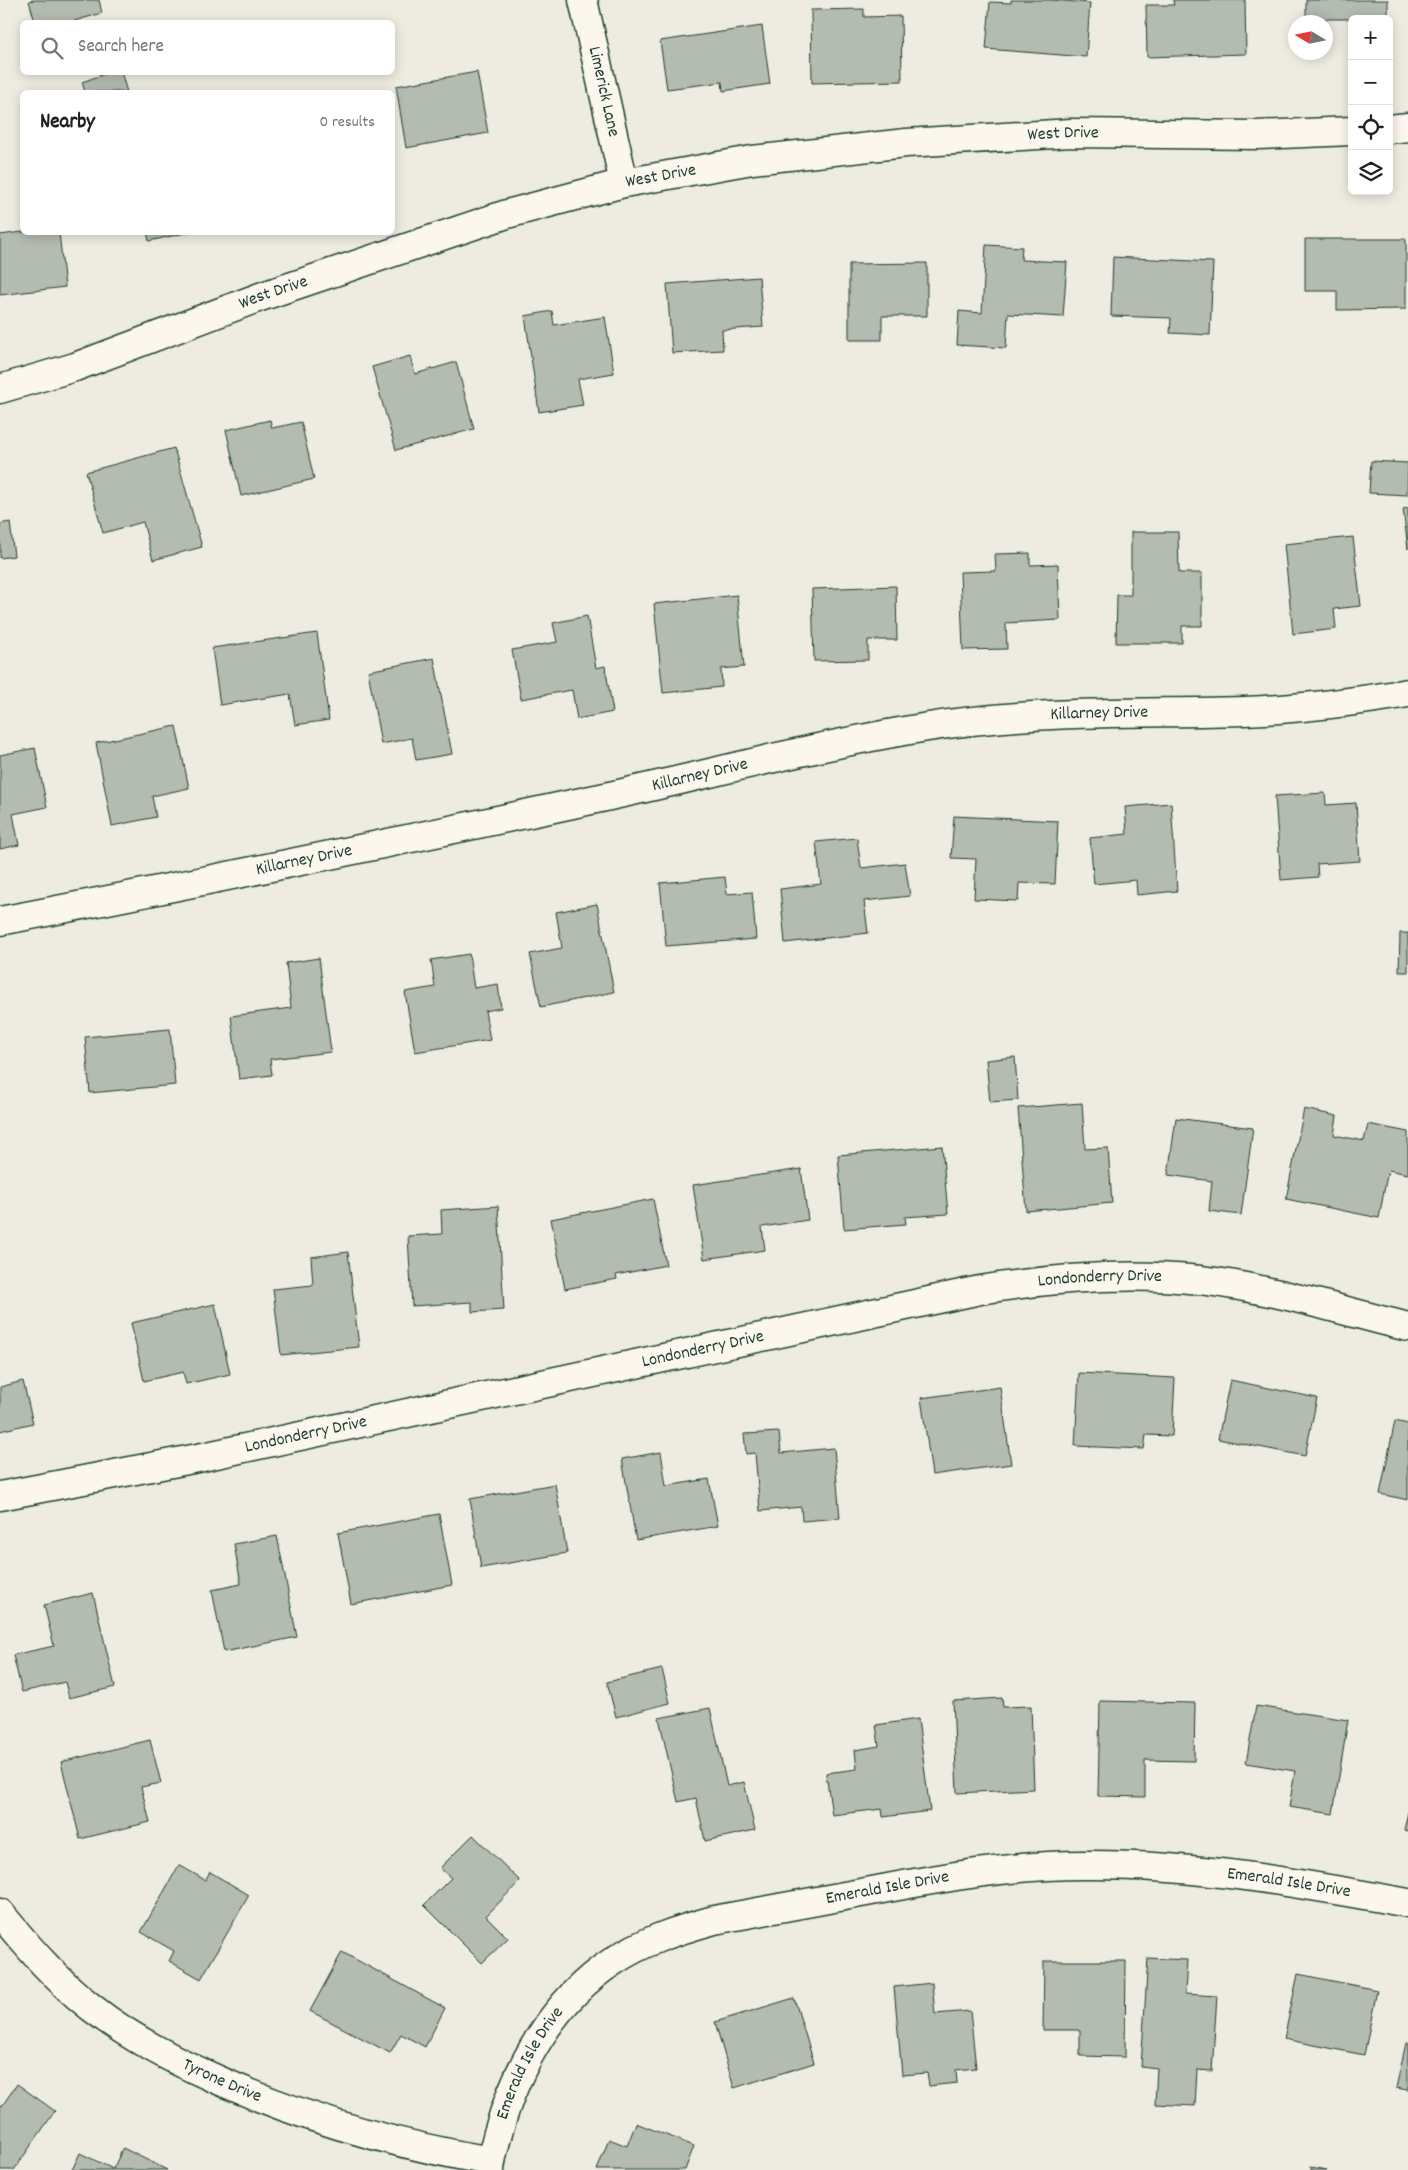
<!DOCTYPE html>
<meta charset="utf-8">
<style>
:root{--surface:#fff;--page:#f2f2f2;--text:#202124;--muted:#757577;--line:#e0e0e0}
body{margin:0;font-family:Dekko,sans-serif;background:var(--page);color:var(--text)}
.controls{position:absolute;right:15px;top:15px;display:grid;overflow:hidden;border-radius:8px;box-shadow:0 2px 12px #0003}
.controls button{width:45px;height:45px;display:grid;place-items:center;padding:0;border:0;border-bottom:1px solid var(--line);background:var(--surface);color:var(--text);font:25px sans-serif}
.compass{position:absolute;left:1288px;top:15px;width:45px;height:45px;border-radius:50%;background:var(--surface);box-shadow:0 2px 12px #0003;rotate:280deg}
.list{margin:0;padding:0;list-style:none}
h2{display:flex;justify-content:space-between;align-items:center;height:65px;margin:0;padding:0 20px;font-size:21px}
h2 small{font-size:16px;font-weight:400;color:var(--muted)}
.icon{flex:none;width:28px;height:28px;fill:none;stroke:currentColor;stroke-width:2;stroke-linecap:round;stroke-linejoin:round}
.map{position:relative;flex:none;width:1408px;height:2170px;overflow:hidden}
.search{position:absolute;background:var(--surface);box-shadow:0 2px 12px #0003;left:20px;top:20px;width:375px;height:55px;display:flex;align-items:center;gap:12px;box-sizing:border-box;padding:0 18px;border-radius:8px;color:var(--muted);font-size:19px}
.panel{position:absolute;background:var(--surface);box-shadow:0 2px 12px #0003;left:20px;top:90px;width:375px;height:145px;border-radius:8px}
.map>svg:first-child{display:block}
.building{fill:#b4bbb0;stroke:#1f3d34}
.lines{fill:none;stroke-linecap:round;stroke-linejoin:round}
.minor-casing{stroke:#1f3d34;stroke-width:31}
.minor{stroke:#fbf7ec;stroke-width:28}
.labels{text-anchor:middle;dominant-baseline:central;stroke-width:4.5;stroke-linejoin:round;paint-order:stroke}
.street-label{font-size:18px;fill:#1f3d34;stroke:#fbf7ec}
</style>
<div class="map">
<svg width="1408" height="2170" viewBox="0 0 1408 2170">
<rect width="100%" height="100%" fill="#eeece1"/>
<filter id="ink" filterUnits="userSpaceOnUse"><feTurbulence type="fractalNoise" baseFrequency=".02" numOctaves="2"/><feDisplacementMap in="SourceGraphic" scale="10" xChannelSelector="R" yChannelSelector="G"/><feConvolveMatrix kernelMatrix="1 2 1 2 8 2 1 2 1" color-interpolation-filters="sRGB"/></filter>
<g filter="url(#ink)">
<path class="building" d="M33,0H99L102,13L71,22H35L29,1Z
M1011,0H1051L1090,3L1086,57L986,49L990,2L1011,3Z
M1173,0H1245L1246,54L1147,57L1146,5H1174Z
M1306,0H1388V19H1306Z
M864,9V17L901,16L902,81L812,83L811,10Z
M762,26L770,84L723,91L722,82L667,89L660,41Z
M110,72H121L127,92H85L82,82Z
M477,72L488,133L406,148L396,86Z
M22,232H59L65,287L0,295V235Z
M147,232H190L149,241Z
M1305,239H1406V309L1337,310V291H1305Z
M986,245L1022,247L1021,260L1067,262L1063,317L1008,314L1006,348L957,345L959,311L982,313Z
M1113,257L1213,262L1210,335L1170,333L1171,318L1111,316Z
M927,263V316H882V340H849V264Z
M759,277L763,327L722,330L723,350L672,353L667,284Z
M552,311L554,325L605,317L614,373L578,379L583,405L539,412L525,316Z
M410,356L415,374L456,362L474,429L396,450L372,367Z
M270,420L272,428L301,422L314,479L241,496L226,430Z
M174,448L202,547L153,560L143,522L103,533L86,472Z
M1371,461L1408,463L1407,495L1369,493Z
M1408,508V549L1403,509Z
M10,522L14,556L0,558V524Z
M1131,532H1178L1179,573H1202V626H1182V643H1116L1117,595H1131Z
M1353,537L1361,606L1334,609L1336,629L1293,634L1284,544Z
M1030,553V565L1058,564L1060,620L1006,623L1007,649L963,650L960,572L996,571L995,554Z
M896,586L897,640H868V660L814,661L812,589Z
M737,595L744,667L721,669L722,687L663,693L654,604Z
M587,616L596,668L605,666L613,712L577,719L572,690L521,699L512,650L557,642L553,623Z
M317,633L329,720L295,725L290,694L220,705L212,648Z
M434,658L452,754L416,760L412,738L381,744L368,671Z
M176,726L189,788L152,796L156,817L112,826L96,743Z
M35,748L47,807L13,814L19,845L0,849V755Z
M1325,793L1326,805L1356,803L1360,861L1317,864L1318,877L1281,880L1275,796Z
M1171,803L1177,891L1137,895L1136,880L1094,884L1090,838L1127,834L1125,807Z
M954,816L1058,821L1055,884L1019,883L1018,901L974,899L976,859L951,858Z
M857,838L861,868L905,863L910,896L864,901L868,933L785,943L780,889L821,884L816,842Z
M725,877L727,894L752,892L756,939L666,946L660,883Z
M597,904L614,992L541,1007L530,954L562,948L556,912Z
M1400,933H1408V972H1399Z
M469,954L474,988L498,984L501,1008L485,1011L490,1040L415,1052L405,992L435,987L431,960Z
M319,958L331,1052L270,1059L272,1075L239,1079L231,1016L291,1008L286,963Z
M170,1029L175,1085L90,1093L85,1037Z
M1015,1057L1018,1100L990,1102L986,1060Z
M1082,1103L1085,1149L1108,1148L1112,1203L1026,1211L1018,1108Z
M1304,1109L1337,1116L1334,1135L1364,1141L1368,1124L1408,1132V1174L1388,1170L1379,1218L1286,1199Z
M1176,1118L1253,1128L1241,1215L1209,1211L1212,1181L1168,1175Z
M942,1146L948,1214L905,1217L906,1224L844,1229L838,1155Z
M801,1169L808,1220L762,1227L765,1250L704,1259L693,1185Z
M653,1199L666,1265L616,1275L617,1279L565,1289L551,1219Z
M498,1206L504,1310L472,1312V1302L412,1306L408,1236L442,1234L441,1210Z
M348,1252L359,1347L281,1355L273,1289L313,1285L311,1257Z
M215,1304L230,1374L186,1384L183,1372L144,1381L131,1323Z
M1079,1373L1175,1378L1172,1436L1146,1435L1144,1449L1075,1446Z
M1230,1380L1317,1398L1305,1456L1218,1439Z
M23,1381L33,1423L0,1431V1387Z
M1000,1387L1011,1464L932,1475L921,1398Z
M1395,1421L1408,1424V1500L1380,1494Z
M779,1432L781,1453L834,1448L840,1518L802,1521L801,1507L760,1511L755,1453L746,1454L744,1434Z
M661,1452L666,1486L709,1479L718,1526L636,1540L622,1459Z
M555,1484L567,1553L481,1568L470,1499Z
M439,1514L452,1585L351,1604L338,1533Z
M277,1536L297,1637L224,1652L212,1590L241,1584L234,1544Z
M93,1593L115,1687L69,1698L65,1682L22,1692L13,1655L54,1646L44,1605Z
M662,1669L670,1703L616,1717L607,1682Z
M1002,1698L1003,1707L1031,1706L1034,1789L957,1793L953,1701Z
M1100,1701L1195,1703L1194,1761L1145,1760V1797L1098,1796Z
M1256,1706L1348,1720L1333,1814L1289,1807L1295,1771L1246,1763Z
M710,1708L727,1786L744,1782L755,1830L705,1841L696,1798L678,1802L659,1718Z
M918,1719L930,1811L883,1817L882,1809L832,1815L826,1773L857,1769L855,1750L879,1746L876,1725Z
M150,1740L161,1783L141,1787L150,1822L80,1839L61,1762Z
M1408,1812V1831L1404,1830Z
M473,1835L520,1881L486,1916L508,1938L482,1963L424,1905L451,1878L440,1868Z
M179,1865L205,1880L210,1872L249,1895L201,1979L169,1961L174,1951L141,1932Z
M342,1952L445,2008L425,2047L401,2034L390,2053L310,2011Z
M1148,1958L1187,1960L1185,1994L1217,1996L1212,2071L1197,2070L1195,2106L1155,2104L1157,2068L1141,2066Z
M1044,1961H1126L1125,2057L1080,2056V2030H1043Z
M1298,1974L1377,1990L1364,2055L1284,2039Z
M932,1983L935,2014L970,2011L976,2068L956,2070L957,2083L929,2086L927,2073L902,2075L894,1987Z
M794,1998L814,2063L734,2088L715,2022Z
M1406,2043H1408V2090L1396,2088Z
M17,2084L55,2111L14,2170H0V2105L2,2106Z
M636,2123L694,2146L685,2170H597L609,2139L627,2146Z
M123,2148L167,2170H72L80,2153L113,2169Z
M1311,2167L1327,2170H1311Z"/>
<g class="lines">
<g class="minor-casing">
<g id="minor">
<path id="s1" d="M583,0L624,183"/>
<path d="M1389,129L1408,127"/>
<path id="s2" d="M0,389L75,367L260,297L507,214L624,183L752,160L906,143L1071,133L1257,135L1352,131"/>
<path id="s3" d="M0,921C198,883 395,842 591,800C704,776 815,745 928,727C1033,710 1138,714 1244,711C1298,709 1354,702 1408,693"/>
<path id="s4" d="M0,1496L198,1458L980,1290C1053,1278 1126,1272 1200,1280C1270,1288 1339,1310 1408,1327"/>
<path id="s5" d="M0,1913C28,1947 57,1981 92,2008C130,2038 173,2060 216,2079C305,2119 396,2145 491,2161"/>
<path id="s6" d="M490,2170C491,2157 495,2145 498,2133C516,2067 554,2000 612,1962C643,1941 678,1930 714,1920C768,1910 822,1900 877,1890C945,1877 1014,1865 1083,1865C1193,1864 1300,1883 1408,1903"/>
</g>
</g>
<use href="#minor" class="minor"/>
</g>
</g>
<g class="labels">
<g class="street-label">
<text stroke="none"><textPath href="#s1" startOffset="94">Limerick Lane</textPath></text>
<text stroke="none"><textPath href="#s2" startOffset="1100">West Drive</textPath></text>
<text stroke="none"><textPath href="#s2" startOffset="695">West Drive</textPath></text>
<text stroke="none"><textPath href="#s2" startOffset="290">West Drive</textPath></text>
<text stroke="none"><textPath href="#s3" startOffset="1120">Killarney Drive</textPath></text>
<text stroke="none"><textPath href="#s3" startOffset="715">Killarney Drive</textPath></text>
<text stroke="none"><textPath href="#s3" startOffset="310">Killarney Drive</textPath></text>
<text stroke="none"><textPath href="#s4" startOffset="1122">Londonderry Drive</textPath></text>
<text stroke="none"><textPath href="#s4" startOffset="718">Londonderry Drive</textPath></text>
<text stroke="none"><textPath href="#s4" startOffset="312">Londonderry Drive</textPath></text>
<text stroke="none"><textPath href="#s6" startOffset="939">Emerald Isle Drive</textPath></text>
<text stroke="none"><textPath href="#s6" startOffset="535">Emerald Isle Drive</textPath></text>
<text stroke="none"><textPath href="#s6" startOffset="115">Emerald Isle Drive</textPath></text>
<text stroke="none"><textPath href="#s5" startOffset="282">Tyrone Drive</textPath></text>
</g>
</g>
</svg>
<div class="controls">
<button>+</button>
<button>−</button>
<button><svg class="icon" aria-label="locate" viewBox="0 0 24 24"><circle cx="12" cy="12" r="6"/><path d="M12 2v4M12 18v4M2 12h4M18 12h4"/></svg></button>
<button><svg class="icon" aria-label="layers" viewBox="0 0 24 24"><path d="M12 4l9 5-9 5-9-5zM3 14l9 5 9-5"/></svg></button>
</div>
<svg class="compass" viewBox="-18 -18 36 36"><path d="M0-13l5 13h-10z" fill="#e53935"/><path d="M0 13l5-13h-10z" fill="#757577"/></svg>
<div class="search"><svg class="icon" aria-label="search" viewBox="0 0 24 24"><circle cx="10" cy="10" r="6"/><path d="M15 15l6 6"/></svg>Search here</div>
<section class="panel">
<h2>Nearby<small>0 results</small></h2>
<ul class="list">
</ul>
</section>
</div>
